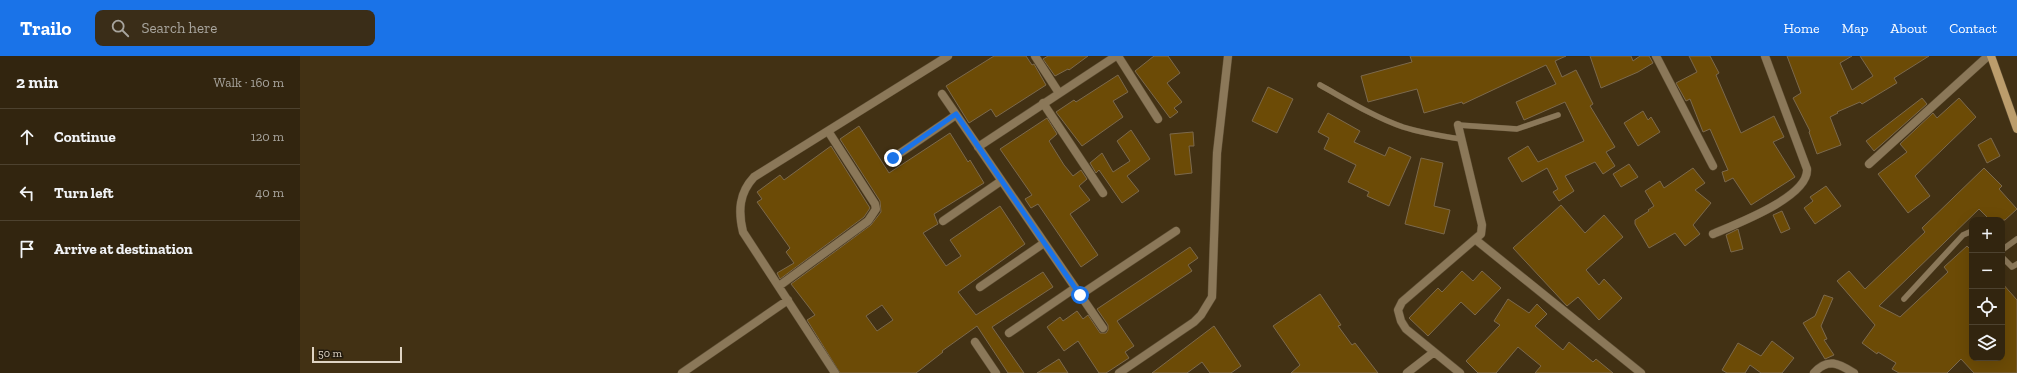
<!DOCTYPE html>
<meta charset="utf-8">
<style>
:root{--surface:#32250f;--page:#3a2d18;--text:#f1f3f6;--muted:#a8a59e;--line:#4d422f;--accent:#1a73e8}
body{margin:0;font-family:"Zilla Slab",serif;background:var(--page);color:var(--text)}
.controls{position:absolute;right:12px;bottom:12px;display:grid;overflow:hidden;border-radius:8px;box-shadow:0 4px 16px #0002}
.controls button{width:36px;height:36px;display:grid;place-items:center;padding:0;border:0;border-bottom:1px solid var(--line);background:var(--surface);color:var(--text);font:20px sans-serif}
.scale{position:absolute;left:12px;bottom:10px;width:90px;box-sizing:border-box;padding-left:4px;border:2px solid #dfd4c4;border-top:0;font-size:11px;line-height:14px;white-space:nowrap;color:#dfd4c4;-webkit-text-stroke:3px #221a0e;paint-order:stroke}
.stop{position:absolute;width:12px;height:12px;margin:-9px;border:3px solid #1a73e8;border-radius:50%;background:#fff}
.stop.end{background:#1a73e8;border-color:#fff;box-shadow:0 1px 4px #0008}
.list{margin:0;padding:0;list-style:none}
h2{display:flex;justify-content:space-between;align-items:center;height:52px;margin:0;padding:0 16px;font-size:17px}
h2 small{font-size:13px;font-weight:400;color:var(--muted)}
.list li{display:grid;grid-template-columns:26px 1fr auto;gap:12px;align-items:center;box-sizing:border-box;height:56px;padding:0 16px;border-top:1px solid var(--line)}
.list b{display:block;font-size:15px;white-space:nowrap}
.list em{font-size:13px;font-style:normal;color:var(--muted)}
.icon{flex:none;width:22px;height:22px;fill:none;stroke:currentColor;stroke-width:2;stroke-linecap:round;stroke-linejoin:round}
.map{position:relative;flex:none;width:1717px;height:317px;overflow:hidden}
header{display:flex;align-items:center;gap:24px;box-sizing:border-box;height:56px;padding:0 20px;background:var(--accent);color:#fff}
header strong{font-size:19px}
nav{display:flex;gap:22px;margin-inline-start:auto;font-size:14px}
.search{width:280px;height:36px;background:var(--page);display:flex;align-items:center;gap:10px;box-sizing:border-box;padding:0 14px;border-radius:8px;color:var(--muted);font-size:15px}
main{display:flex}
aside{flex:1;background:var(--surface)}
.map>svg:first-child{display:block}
.building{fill:#6c4b06;stroke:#7c694c;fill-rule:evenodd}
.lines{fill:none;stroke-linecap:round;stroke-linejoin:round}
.lane-casing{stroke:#5e4e34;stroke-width:6}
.street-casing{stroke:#5e4e34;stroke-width:9}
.secondary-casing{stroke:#5e4e34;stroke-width:9}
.lane{stroke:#8b7859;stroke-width:5.5}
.street{stroke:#8b7859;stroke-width:8}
.secondary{stroke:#bc9d6c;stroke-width:8}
.route{stroke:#1a73e8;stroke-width:5}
</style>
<header>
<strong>Trailo</strong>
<div class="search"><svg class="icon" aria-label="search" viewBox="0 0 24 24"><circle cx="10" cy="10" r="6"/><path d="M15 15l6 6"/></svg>Search here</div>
<nav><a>Home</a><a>Map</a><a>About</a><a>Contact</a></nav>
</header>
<main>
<aside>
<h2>2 min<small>Walk · 160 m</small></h2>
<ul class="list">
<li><svg class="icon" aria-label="ahead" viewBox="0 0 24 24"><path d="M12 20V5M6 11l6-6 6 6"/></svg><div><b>Continue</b></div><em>120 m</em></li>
<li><svg class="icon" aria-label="left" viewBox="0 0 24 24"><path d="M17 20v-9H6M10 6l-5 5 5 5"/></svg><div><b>Turn left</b></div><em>40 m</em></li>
<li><svg class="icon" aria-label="arrive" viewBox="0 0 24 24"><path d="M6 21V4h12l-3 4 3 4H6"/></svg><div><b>Arrive at destination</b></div></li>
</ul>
</aside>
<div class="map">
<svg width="1717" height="317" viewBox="0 0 1717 317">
<rect width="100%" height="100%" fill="#423114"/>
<path class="building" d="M694,0H726L732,9L734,8L746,29L696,61L691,53L669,67L646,30Z
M748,0H788L769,14L768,13L755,20L743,3Z
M854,0H868L880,17L867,27L882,46L874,52L878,56L870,62L835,15Z
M1110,0H1266L1255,5L1262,21L1276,14L1293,48L1290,50L1315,91L1306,96L1315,110L1303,118L1295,106L1265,120L1274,135L1259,145L1253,136L1258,133L1247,112L1222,126L1208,102L1228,90L1238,106L1284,85L1265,46L1224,64L1216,46L1256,28L1246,9L1163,48L1162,46L1124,57L1117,33L1068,46L1061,20L1112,6Z
M1290,0H1331L1333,5L1340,0H1349L1353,7L1338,16L1301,32Z
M1389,0H1410L1419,17L1416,19L1441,77L1474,60L1484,81L1473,86L1495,121L1451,149L1433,122L1425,126L1422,116L1428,114L1410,73L1403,76L1390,43L1386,45L1376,27L1397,16Z
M1487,0H1552L1540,7L1552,34L1573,20L1560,0H1629L1594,22L1597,27L1562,48L1560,46L1537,56L1538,57L1530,61L1541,89L1517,98L1509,76L1510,75L1493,42L1501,37Z
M818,19L828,36L813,45L823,61L782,90L756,56L774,44L776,46Z
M968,31L993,43L977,77L952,65Z
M1622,42L1627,48L1574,95L1566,85Z
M1659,42L1676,61L1615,120L1630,140L1608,157L1578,118L1607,96L1600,88L1633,57L1637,62Z
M1343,55L1348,64L1351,61L1360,76L1338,90L1324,67Z
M1028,57L1060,75L1054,86L1085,100L1089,91L1111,101L1089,150L1067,140L1069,136L1048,126L1056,109L1024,93L1029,82L1018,76Z
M747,62L757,78L749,85L764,109L773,120L781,114L787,123L779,130L790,144L770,158L798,199L781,211L738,148L731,152L725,143L732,139L700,93Z
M559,70L589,117L650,77L668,106L670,104L684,127L634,158L638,168L623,177L646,210L661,200L650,184L700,150L725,188L658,236L676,259L743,216L753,231L692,271L724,317H708L677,270L642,295L643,296L616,317H540L507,264L515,259L491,228L571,169L581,156L580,145L540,83ZM582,249L593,264L577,275L566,260Z
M831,74L850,103L827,120L839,135L822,147L799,114L796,117L790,107L802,97L813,116L830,105L817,85Z
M893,76L894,90H889L892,117L875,119L870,78Z
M1691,82L1700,100L1687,107L1678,89Z
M531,90L570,152L564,161L480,223L477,217L494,207L486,196L490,192L457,146L462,143L457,136L480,119L484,124Z
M1121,102L1143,107L1134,150L1150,154L1144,178L1105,168Z
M1329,108L1338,121L1321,131L1313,118Z
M1393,112L1405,127L1395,134L1411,147L1393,169L1400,178L1385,190L1375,177L1349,192L1335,168V164L1349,155L1348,154L1354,150L1345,135L1360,125L1364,132Z
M1684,112L1702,130L1699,133L1717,153L1705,164H1690L1679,153L1579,250L1600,261L1648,216L1644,211L1667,190L1672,195V302H1702V227L1717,244V317H1674L1661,303L1647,317H1599L1592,313L1596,307L1578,296L1577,298L1562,287L1575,269L1537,225L1549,215L1565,233L1625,176L1622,172Z
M1526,130L1541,150L1515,168L1504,152L1513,145L1510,141Z
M1261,149L1285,177L1304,159L1323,181L1286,214L1299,229L1304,223L1322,242L1299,264L1278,241L1267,250L1213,192Z
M1482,155L1490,173L1481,177L1473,159Z
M1438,173L1443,193L1431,196L1426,179Z
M890,191L898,202L888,209L892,215L817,265L834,290L825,296L829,302L806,317H799L778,285L764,295L747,271L760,261L763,265L777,255L783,263L788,259L800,277H806L808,274V269L797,253Z
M1162,215L1173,225L1182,215L1201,232L1175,259L1161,246L1128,280L1109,262L1138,232L1142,236Z
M1020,238L1041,269L1038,270L1052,289L1055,287L1078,317H991L1000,309L973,270Z
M1524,239L1533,242L1521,270L1527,283L1524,284L1534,299L1525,303L1503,267L1515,260Z
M1208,243L1229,257L1237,248L1247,258L1235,270L1263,294L1269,286L1293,306L1296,303L1313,317H1235L1241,310L1218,291L1196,317H1178L1166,305L1200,269L1194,265Z
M914,270L941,310L931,317H910L902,306L887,317H852Z
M1472,285L1494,302L1482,317H1461L1450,309L1445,317H1427L1422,314L1438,287L1461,300Z
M759,303L768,317H737Z"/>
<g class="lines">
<g class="lane-casing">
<path id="lane" d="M1020,29C1047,44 1074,61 1103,71C1122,77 1141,80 1161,83
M1158,69L1217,73L1258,59
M1702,194L1717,183
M1702,201L1712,211L1717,208
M1604,243L1663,179L1672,175"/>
</g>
<g class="street-casing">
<path id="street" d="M735,0L759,37
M818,0L858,63
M1356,0L1413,110
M642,38L803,272
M743,47L803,137
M1158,69L1182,169L1181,178L1102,246L1098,254L1101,265L1106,273L1160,317
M678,91L816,0
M593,102L656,59
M1569,108L1688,0
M643,165L701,125
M1413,178C1436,168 1509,141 1507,113L1465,0
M1176,184L1341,317
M479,230L568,165L576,153L575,148L528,75
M680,231L744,187
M780,239L876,175
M709,277L775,232
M675,286L696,317
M382,317L488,244
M535,317L443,176C438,155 439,137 454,121L648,0
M819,317L894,266L901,259L912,241L917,97L928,0
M1107,317L1134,296
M1514,317C1528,301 1539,308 1554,317"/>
</g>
<g class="secondary-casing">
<path id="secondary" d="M1691,0L1717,73"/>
</g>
<use href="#lane" class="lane"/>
<use href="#street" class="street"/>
<use href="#secondary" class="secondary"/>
</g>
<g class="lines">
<path class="route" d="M593,102L656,58L780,239"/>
</g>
</svg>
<div class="controls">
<button>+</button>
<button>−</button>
<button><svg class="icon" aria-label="locate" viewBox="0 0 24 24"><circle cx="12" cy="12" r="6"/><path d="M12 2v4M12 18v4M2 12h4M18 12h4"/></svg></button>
<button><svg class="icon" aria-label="layers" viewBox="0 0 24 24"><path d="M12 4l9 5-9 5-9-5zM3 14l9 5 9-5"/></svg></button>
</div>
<div class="scale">50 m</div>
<div class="stop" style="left:780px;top:239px"></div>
<div class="stop end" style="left:593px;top:102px"></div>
</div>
</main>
